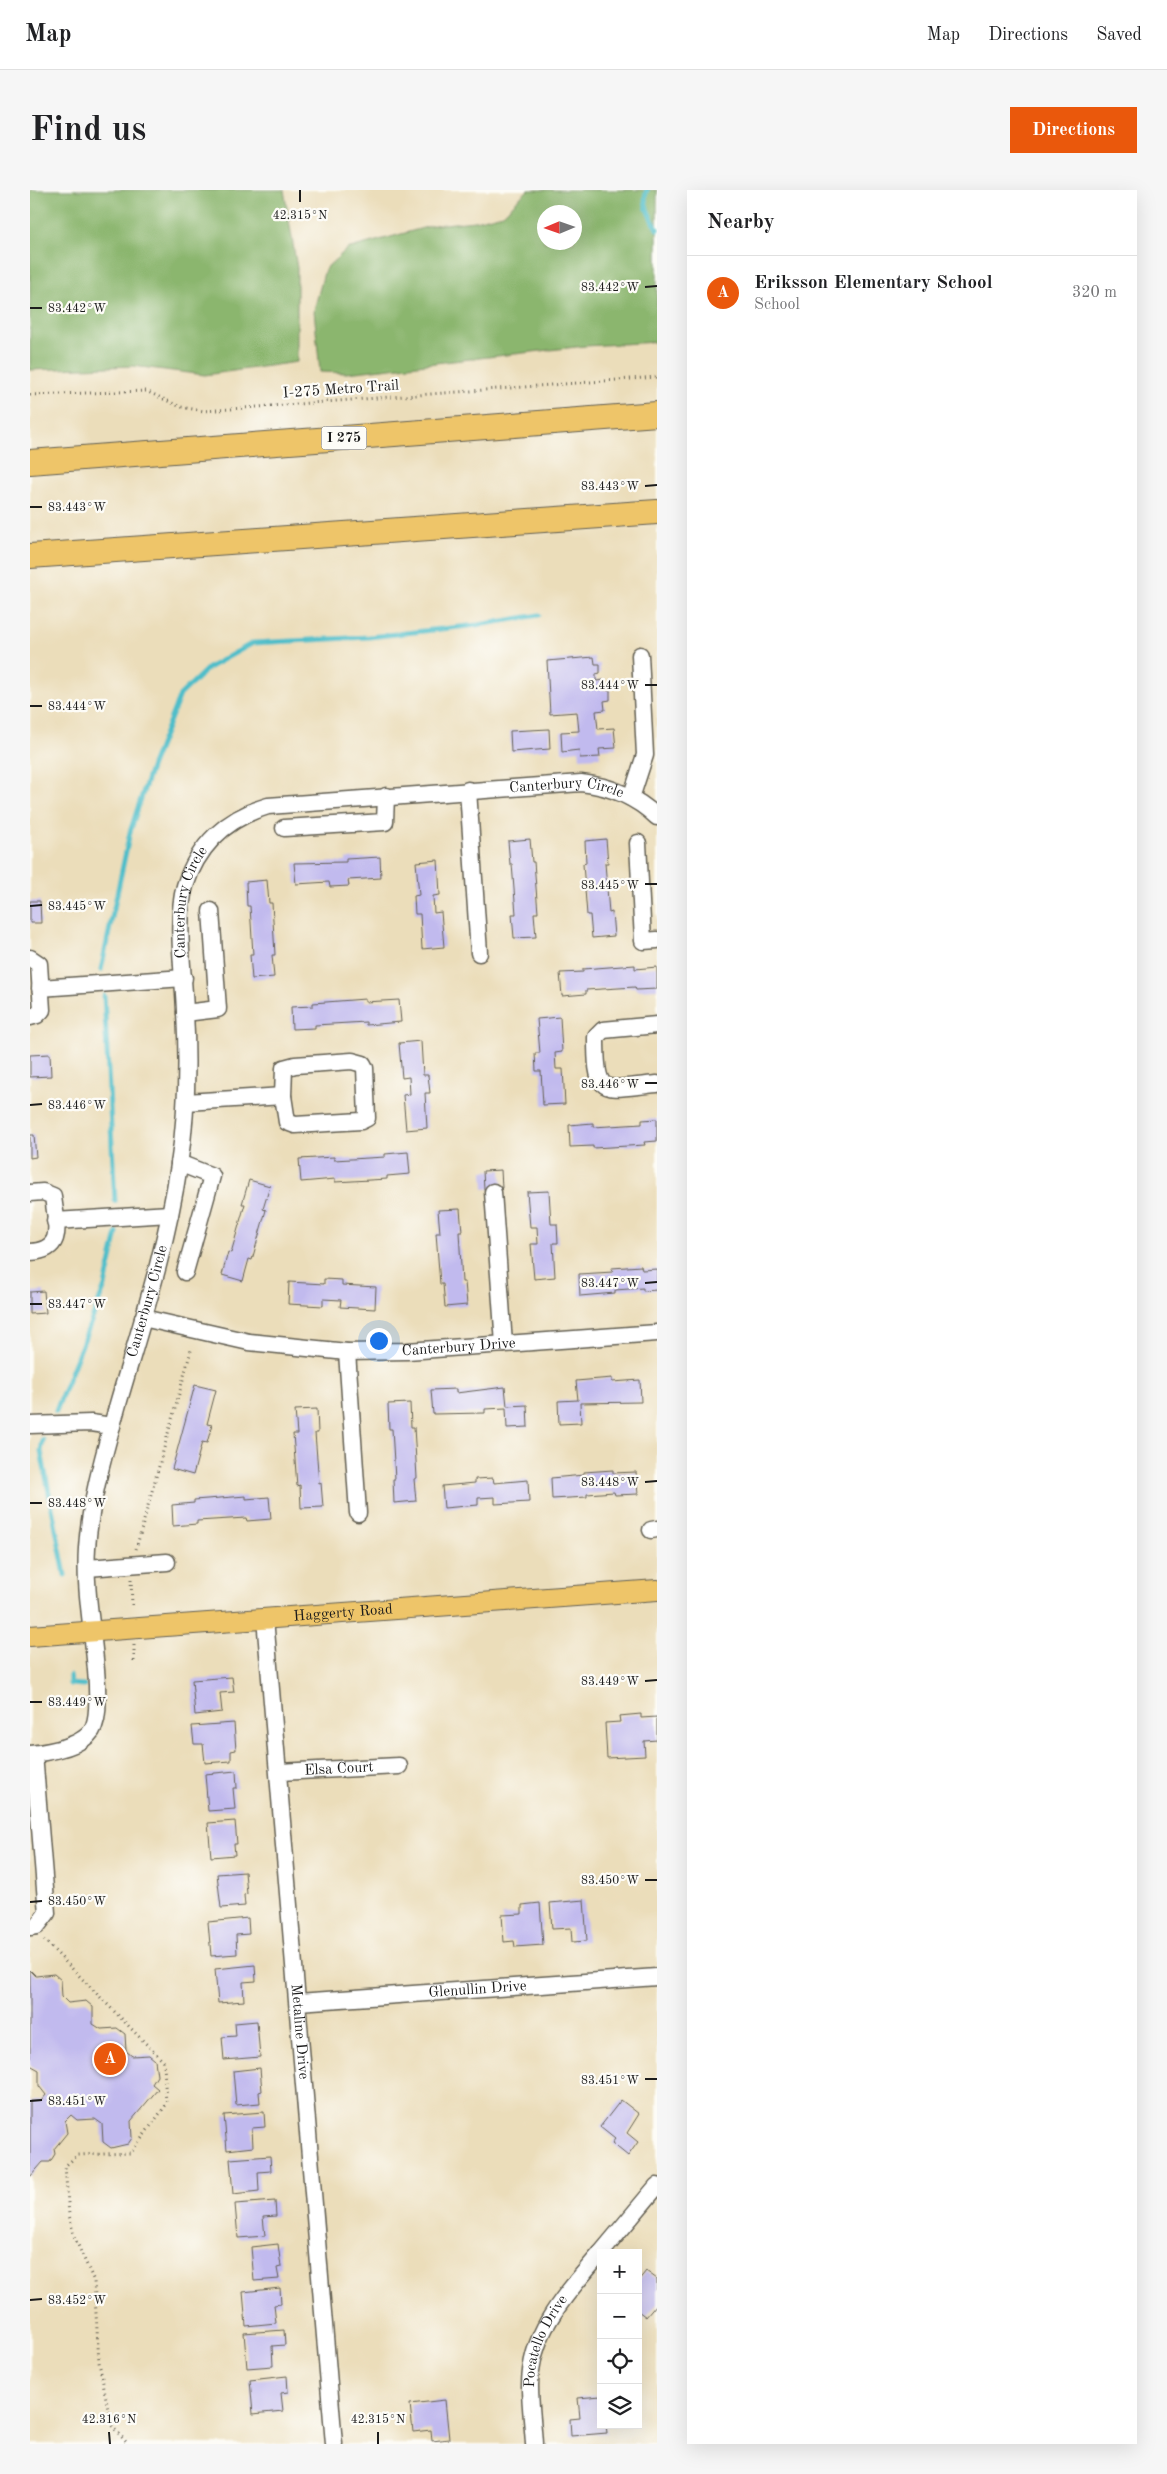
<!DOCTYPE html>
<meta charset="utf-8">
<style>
:root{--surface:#fff;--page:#f6f6f6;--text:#202124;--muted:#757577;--line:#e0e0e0;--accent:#ea580c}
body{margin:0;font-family:"Old Standard TT",serif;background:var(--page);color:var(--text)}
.controls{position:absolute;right:15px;bottom:15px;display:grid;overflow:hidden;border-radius:0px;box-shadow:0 5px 20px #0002}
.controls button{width:45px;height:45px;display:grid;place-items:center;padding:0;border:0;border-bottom:1px solid var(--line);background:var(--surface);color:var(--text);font:25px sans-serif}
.compass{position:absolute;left:507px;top:15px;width:45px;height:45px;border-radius:50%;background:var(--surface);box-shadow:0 5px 20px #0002;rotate:268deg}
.you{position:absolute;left:348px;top:1150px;width:18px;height:18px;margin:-12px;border:4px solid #fff;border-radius:50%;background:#1a73e8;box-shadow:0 0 0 8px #1a73e833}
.badge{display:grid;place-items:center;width:32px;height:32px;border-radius:50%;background:var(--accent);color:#fff;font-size:16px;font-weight:700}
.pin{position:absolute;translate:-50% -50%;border:2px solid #fff;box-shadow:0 1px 5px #0006}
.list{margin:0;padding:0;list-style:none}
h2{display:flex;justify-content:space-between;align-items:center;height:65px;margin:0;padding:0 20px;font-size:21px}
h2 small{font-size:16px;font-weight:400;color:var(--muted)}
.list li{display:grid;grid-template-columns:32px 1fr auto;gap:15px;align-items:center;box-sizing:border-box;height:75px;padding:0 20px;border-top:1px solid var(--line)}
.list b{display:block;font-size:19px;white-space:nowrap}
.list p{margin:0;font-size:16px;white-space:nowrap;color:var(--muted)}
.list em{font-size:16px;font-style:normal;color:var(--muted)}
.icon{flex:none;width:28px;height:28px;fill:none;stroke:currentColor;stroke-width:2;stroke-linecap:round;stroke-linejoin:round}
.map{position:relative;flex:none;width:627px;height:2254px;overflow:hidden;border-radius:0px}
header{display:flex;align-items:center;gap:30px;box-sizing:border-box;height:70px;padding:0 25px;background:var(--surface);border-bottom:1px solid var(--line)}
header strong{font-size:24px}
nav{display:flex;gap:28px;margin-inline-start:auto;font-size:18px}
.intro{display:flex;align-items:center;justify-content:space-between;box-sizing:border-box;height:120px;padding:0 30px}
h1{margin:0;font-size:35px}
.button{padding:12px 22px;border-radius:0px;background:var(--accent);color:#fff;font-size:18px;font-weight:700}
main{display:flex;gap:30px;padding:0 30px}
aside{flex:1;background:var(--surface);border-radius:0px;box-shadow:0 5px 20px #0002}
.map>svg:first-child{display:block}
.forest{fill:#8bb66e;stroke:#546945;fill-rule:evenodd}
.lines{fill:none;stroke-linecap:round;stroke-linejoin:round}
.stream{stroke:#50bec9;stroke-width:5}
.building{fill:#c1baee}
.minor-casing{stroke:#646053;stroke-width:19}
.major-casing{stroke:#646053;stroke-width:22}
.highway-casing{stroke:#646053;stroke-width:26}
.path{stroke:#646053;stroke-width:3;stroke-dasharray:1 4;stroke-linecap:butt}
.minor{stroke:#fff;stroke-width:16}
.major{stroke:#eec569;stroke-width:20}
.highway{stroke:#eec569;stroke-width:24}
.ticks{fill:none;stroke:#1c1c1c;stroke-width:2}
.labels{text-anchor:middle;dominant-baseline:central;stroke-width:4.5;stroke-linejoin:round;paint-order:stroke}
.shield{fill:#fdfcf7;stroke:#605f5e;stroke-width:1}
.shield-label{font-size:14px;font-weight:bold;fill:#1c1c1c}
.street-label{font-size:15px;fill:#1c1c1c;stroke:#fdfcf7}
.ticks-label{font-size:12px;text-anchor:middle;fill:#1c1c1c;stroke:#fdfcf7;stroke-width:4.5;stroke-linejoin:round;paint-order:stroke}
</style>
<header>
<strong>Map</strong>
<nav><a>Map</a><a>Directions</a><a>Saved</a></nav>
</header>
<div class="intro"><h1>Find us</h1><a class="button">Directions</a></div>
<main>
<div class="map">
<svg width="627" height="2254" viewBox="0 0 627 2254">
<rect width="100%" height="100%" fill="#fdfcf7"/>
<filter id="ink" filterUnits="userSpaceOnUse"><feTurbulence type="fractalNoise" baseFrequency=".02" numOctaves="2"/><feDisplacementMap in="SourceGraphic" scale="10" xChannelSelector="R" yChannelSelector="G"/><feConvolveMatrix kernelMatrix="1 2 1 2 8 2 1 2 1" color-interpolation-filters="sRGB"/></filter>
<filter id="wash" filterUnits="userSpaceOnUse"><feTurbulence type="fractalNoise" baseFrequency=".0096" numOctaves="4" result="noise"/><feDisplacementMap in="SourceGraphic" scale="20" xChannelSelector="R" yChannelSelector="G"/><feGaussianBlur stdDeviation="1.12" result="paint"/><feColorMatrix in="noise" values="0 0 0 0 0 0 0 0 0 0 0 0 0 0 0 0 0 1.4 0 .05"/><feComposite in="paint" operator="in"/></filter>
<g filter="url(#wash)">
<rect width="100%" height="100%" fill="#ebddba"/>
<path class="forest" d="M0,0H254L267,78V172L175,185L103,176L0,180Z
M498,0H627V152L555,156L317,183L290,182L284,120L295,79L317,59L404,35L445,31L473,24ZM514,22H544V52H514Z"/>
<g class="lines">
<path class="stream" d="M617,0C611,13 621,28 627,39
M71,780L100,642L122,575L150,505L178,478L223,453L339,447L448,435L509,425
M74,806L85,1011
M26,1221L75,1096L87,1043
M13,1250L11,1261L35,1385
M40,1486V1494L54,1495"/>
</g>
<g id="blocks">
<path class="building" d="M564,467L565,474H570V483L566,484V491L574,490V500H580V510L574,511L575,520L566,521L568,539L584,538L586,558L569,559L570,567L550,568L549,560L532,562L531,542L549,541L547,522L520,524L517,471Z
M519,539L520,559L481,562L480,541Z
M500,649L502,672H504L508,723H504L506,747L484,748L482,724H486L482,674H480L478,651Z
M576,649L578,673H575L579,723L582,722L584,746L562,748L560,725H557L553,674L556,673L555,651Z
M350,667L351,688L318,690L319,696L300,697L299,692L266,694L264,673L316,672V669Z
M408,670L410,705L403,706L404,723L411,722L414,757L392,759L390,724H385L384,706L389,705L386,672Z
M237,690L239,713H242L245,765H242L244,787L222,789L220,765H223L220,716H217L216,692Z
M0,711H10L11,733H0Z
M605,775V779L627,777V799L606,800L605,797L556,800V804L532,806L530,783L553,782V779Z
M335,809V812L369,810L371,832L336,835V832L285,835V838L262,839L261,817L283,816V813Z
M530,827L532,862L525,863L526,879H533L535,914L513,915L511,881H506L505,863H510L507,829Z
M391,851L393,885H398L400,903H395L397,938L376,940L373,905L380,904L379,887L372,888L369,853Z
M20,864L21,886L0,887V865Z
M627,929V951L614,952L615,955L563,958V956L540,957L539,935L563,933V937L612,934V930Z
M0,945H4L6,967L0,968Z
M378,962L380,984L357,986V989L305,992V989L271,992L269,969L304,967V970L355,967V964Z
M471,980L472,998L454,999L453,981Z
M219,990L240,996L233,1019L236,1020L222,1070L219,1069L213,1091L192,1085L198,1062L201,1063L215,1014H212Z
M519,1001L521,1034H527L528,1053H523L525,1087L504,1089L501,1054H508L507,1037H500L497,1002Z
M430,1019L432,1042H429L432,1092H435L437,1115L415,1117L413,1094H410L406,1043H410L408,1020Z
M611,1076L612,1080L627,1079V1100L613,1101V1098L585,1100V1103L550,1106L549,1084L583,1082L582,1078Z
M294,1089L312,1090V1095L346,1097L345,1119L310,1117L311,1110L293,1109V1116L258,1114L259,1092L294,1094Z
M14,1101L16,1123L0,1124V1102Z
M582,1188V1192L610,1190L611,1212L550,1213L551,1233L529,1234L528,1211L548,1210L546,1191Z
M165,1195L186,1200L177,1234L182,1235L177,1253L172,1252L163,1285L142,1279Z
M475,1197L477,1216L497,1215L498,1237L477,1238L476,1218L455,1219V1223L403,1224L401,1200L426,1199V1203Z
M380,1213L381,1237H384L387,1288L384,1289L386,1311L364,1313L363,1289H365L362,1239H359L358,1214Z
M287,1219L288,1243H285L289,1294L291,1293L293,1317L271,1318L270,1295L267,1296L263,1244H267L265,1220Z
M583,1280V1283L606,1282L608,1304L585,1305L584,1302L557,1304V1307L522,1309L521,1288L554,1285V1282Z
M463,1288L464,1293L498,1290L499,1312L465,1314V1307L448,1308V1315L414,1318L412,1296L445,1293V1289Z
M216,1306V1309L239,1307L241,1329L217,1331L216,1328L167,1331V1334L143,1336L142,1315L164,1313V1310Z
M202,1487L204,1502L190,1503L192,1522L165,1525L162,1490Z
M611,1524V1528L627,1527V1550L614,1551L615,1566L577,1568L575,1533L590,1532L589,1526Z
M204,1533L206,1560L201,1561V1571L175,1573L173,1554H164L162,1536Z
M206,1581L207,1598H203L205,1619L178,1621L175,1584Z
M205,1631L207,1654H204L205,1665L181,1667L178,1633Z
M215,1682L217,1704L214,1705L215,1716L191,1718L187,1684Z
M554,1710L557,1751L542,1752L541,1738L522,1739L520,1713Z
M510,1713L513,1755L485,1757L484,1751L474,1752L472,1725L492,1724V1715Z
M218,1728L219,1744L206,1745L207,1764L181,1766L178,1732Z
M225,1775L226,1791L213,1792L214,1811L188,1813L185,1779Z
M0,1780L6,1786L24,1784L31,1790L32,1807L38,1813L56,1811L63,1817V1834L71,1839L87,1838L95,1844L96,1861L102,1866L119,1865L125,1870L127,1886L122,1894L128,1899L101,1931L102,1948L98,1954L81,1958L73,1952L72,1934L65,1929L47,1930L41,1925L35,1931L37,1943L24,1959L25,1964L20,1972H13L0,1987V1911H11L16,1905L9,1896V1880L0,1875Z
M227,1831L230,1867L194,1870L192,1847L206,1846L205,1833Z
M230,1878L232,1901L229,1902L230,1913L206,1915L203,1881Z
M591,1910L609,1924L597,1943L608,1952L598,1966L582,1953L585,1949L570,1937Z
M234,1922L235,1937L222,1938L223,1957L197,1960L194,1925Z
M240,1966L241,1981L228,1982L229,2001L203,2004L200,1969Z
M245,2011L246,2026L233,2027L235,2046L208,2048L205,2014Z
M248,2054L251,2077L247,2078L249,2089L224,2091L221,2057Z
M616,2081L627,2089V2114L616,2127L608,2121V2091Z
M250,2098L251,2114L244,2115L246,2133L216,2136L213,2102Z
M254,2140L255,2155L242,2156L243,2176L217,2178L214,2143Z
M257,2186L258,2202L251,2203L253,2221L223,2224L220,2190Z
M571,2206V2235H576L577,2243L541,2246L540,2229L550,2228L548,2208Z
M415,2210L419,2249L402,2251L401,2240L383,2242L380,2214Z"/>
</g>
</g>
<g filter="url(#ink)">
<use href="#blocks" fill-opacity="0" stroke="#646053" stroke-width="1"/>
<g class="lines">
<g class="minor-casing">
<g id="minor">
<path d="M438,600L449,763"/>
<path d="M601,608L615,565L610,465"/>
<path d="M254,638L355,632L356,606"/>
<path d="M608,653L613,751L627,750"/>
<path d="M0,768L9,774L12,820L7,825L0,827"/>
<path d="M10,798L154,788"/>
<path d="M155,823L188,819L181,721"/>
<path d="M627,835L573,840L566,847C566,909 572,899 627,894"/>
<path d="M322,871L333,874L335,878L337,928L331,931L265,935L257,932L253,906L254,878L265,875Z"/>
<path d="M156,912L253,906"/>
<path d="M149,973L182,986L155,1082"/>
<path d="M463,1002L474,1154"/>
<path d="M0,1003L13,1002L23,1006C26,1034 36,1060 0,1062"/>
<path d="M25,1031L140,1024"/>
<path id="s1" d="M113,1128L219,1152L317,1162L377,1161L627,1143"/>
<path d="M317,1162L328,1323"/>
<path d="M0,1235L61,1233L82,1236"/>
<path d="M621,1340L627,1339"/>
<path d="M57,1378L137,1372"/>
<path id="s2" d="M235,1428L304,2254"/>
<path id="s3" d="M0,1564C19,1562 57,1556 64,1536C69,1523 67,1509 67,1495C65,1449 54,1404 57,1358C60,1310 75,1261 88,1214C111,1135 137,1056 149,975C157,924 158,873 155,822C154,786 145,730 155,696C168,655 197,628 238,616L551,593C580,596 606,607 627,627"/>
<path id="s4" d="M249,1582L369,1576"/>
<path d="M0,1737L7,1736L17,1723L4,1564"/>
<path id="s5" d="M268,1812L627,1787"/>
<path d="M571,2063L627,1996"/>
<path id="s6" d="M504,2254C503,2235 500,2215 500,2196C500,2141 537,2103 571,2063"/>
</g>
</g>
<g class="major-casing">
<g id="major">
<path id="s7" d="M0,1446L627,1400"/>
</g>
</g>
<g class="highway-casing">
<path id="highway" d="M0,272L627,224
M0,366L627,322"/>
</g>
<path class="path" d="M0,205L116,201L151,217L174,221L627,187
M106,1359L162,1157
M101,1389L102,1415
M104,1455V1472
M14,1750L134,1872L136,1915L101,1963L48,1965L35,1976L39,2025L44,2046L64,2091L69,2172L81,2235L98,2254"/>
<use href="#minor" class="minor"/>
<use href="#major" class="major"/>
<use href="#highway" class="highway"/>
</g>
</g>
<path class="ticks" d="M270,0V12M615,97L627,96M0,118H12M615,296L627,295M0,317H12M615,495H627M0,516H12M615,694H627M0,716L12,715M615,893H627M0,915L12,914M615,1093L627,1092M0,1114H12M615,1292L627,1291M0,1313H12M615,1491L627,1490M0,1512H12M615,1690H627M0,1712L12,1711M615,1889H627M0,1911L12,1910M0,2110L12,2109M79,2242L80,2254M348,2242V2254"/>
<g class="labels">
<rect class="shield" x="291.5" y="236.5" width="45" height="23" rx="4"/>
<g class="shield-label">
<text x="314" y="248">I 275</text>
</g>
<g class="street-label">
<text transform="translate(311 200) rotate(-4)">I-275 Metro Trail</text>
<text stroke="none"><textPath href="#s3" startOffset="1346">Canterbury Circle</textPath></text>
<text stroke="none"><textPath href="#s3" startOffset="911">Canterbury Circle</textPath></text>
<text stroke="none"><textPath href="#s3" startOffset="506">Canterbury Circle</textPath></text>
<text stroke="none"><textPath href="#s1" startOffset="319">Canterbury Drive</textPath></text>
<text stroke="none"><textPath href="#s7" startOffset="314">Haggerty Road</textPath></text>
<text stroke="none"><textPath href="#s4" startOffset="60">Elsa Court</textPath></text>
<text stroke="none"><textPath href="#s5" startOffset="180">Glenullin Drive</textPath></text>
<text stroke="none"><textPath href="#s2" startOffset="415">Metaline Drive</textPath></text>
<text stroke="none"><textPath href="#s6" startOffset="106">Pocatello Drive</textPath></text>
</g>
</g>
<g class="ticks-label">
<text x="270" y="29">42.315°N</text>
<text x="580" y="101">83.442°W</text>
<text x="47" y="122">83.442°W</text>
<text x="580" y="300">83.443°W</text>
<text x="47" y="321">83.443°W</text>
<text x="580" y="499">83.444°W</text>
<text x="47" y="520">83.444°W</text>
<text x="580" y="699">83.445°W</text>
<text x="47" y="720">83.445°W</text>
<text x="580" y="898">83.446°W</text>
<text x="47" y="919">83.446°W</text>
<text x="580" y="1097">83.447°W</text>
<text x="47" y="1118">83.447°W</text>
<text x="580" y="1296">83.448°W</text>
<text x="47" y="1317">83.448°W</text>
<text x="580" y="1495">83.449°W</text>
<text x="47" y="1516">83.449°W</text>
<text x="580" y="1694">83.450°W</text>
<text x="47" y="1715">83.450°W</text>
<text x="580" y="1894">83.451°W</text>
<text x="47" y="1915">83.451°W</text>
<text x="47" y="2114">83.452°W</text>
<text x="79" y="2233">42.316°N</text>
<text x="348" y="2233">42.315°N</text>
</g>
</svg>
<div class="controls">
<button>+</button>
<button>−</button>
<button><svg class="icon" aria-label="locate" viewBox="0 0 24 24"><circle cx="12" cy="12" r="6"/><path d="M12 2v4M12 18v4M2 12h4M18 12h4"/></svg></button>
<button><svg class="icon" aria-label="layers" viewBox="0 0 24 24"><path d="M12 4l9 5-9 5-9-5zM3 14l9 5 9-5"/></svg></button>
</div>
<svg class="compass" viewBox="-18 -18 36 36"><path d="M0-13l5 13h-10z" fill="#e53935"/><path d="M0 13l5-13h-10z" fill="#757577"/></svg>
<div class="you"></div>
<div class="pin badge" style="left:80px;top:1869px">A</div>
</div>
<aside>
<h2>Nearby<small></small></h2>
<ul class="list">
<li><span class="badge">A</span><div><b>Eriksson Elementary School</b><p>School</p></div><em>320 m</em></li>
</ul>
</aside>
</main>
